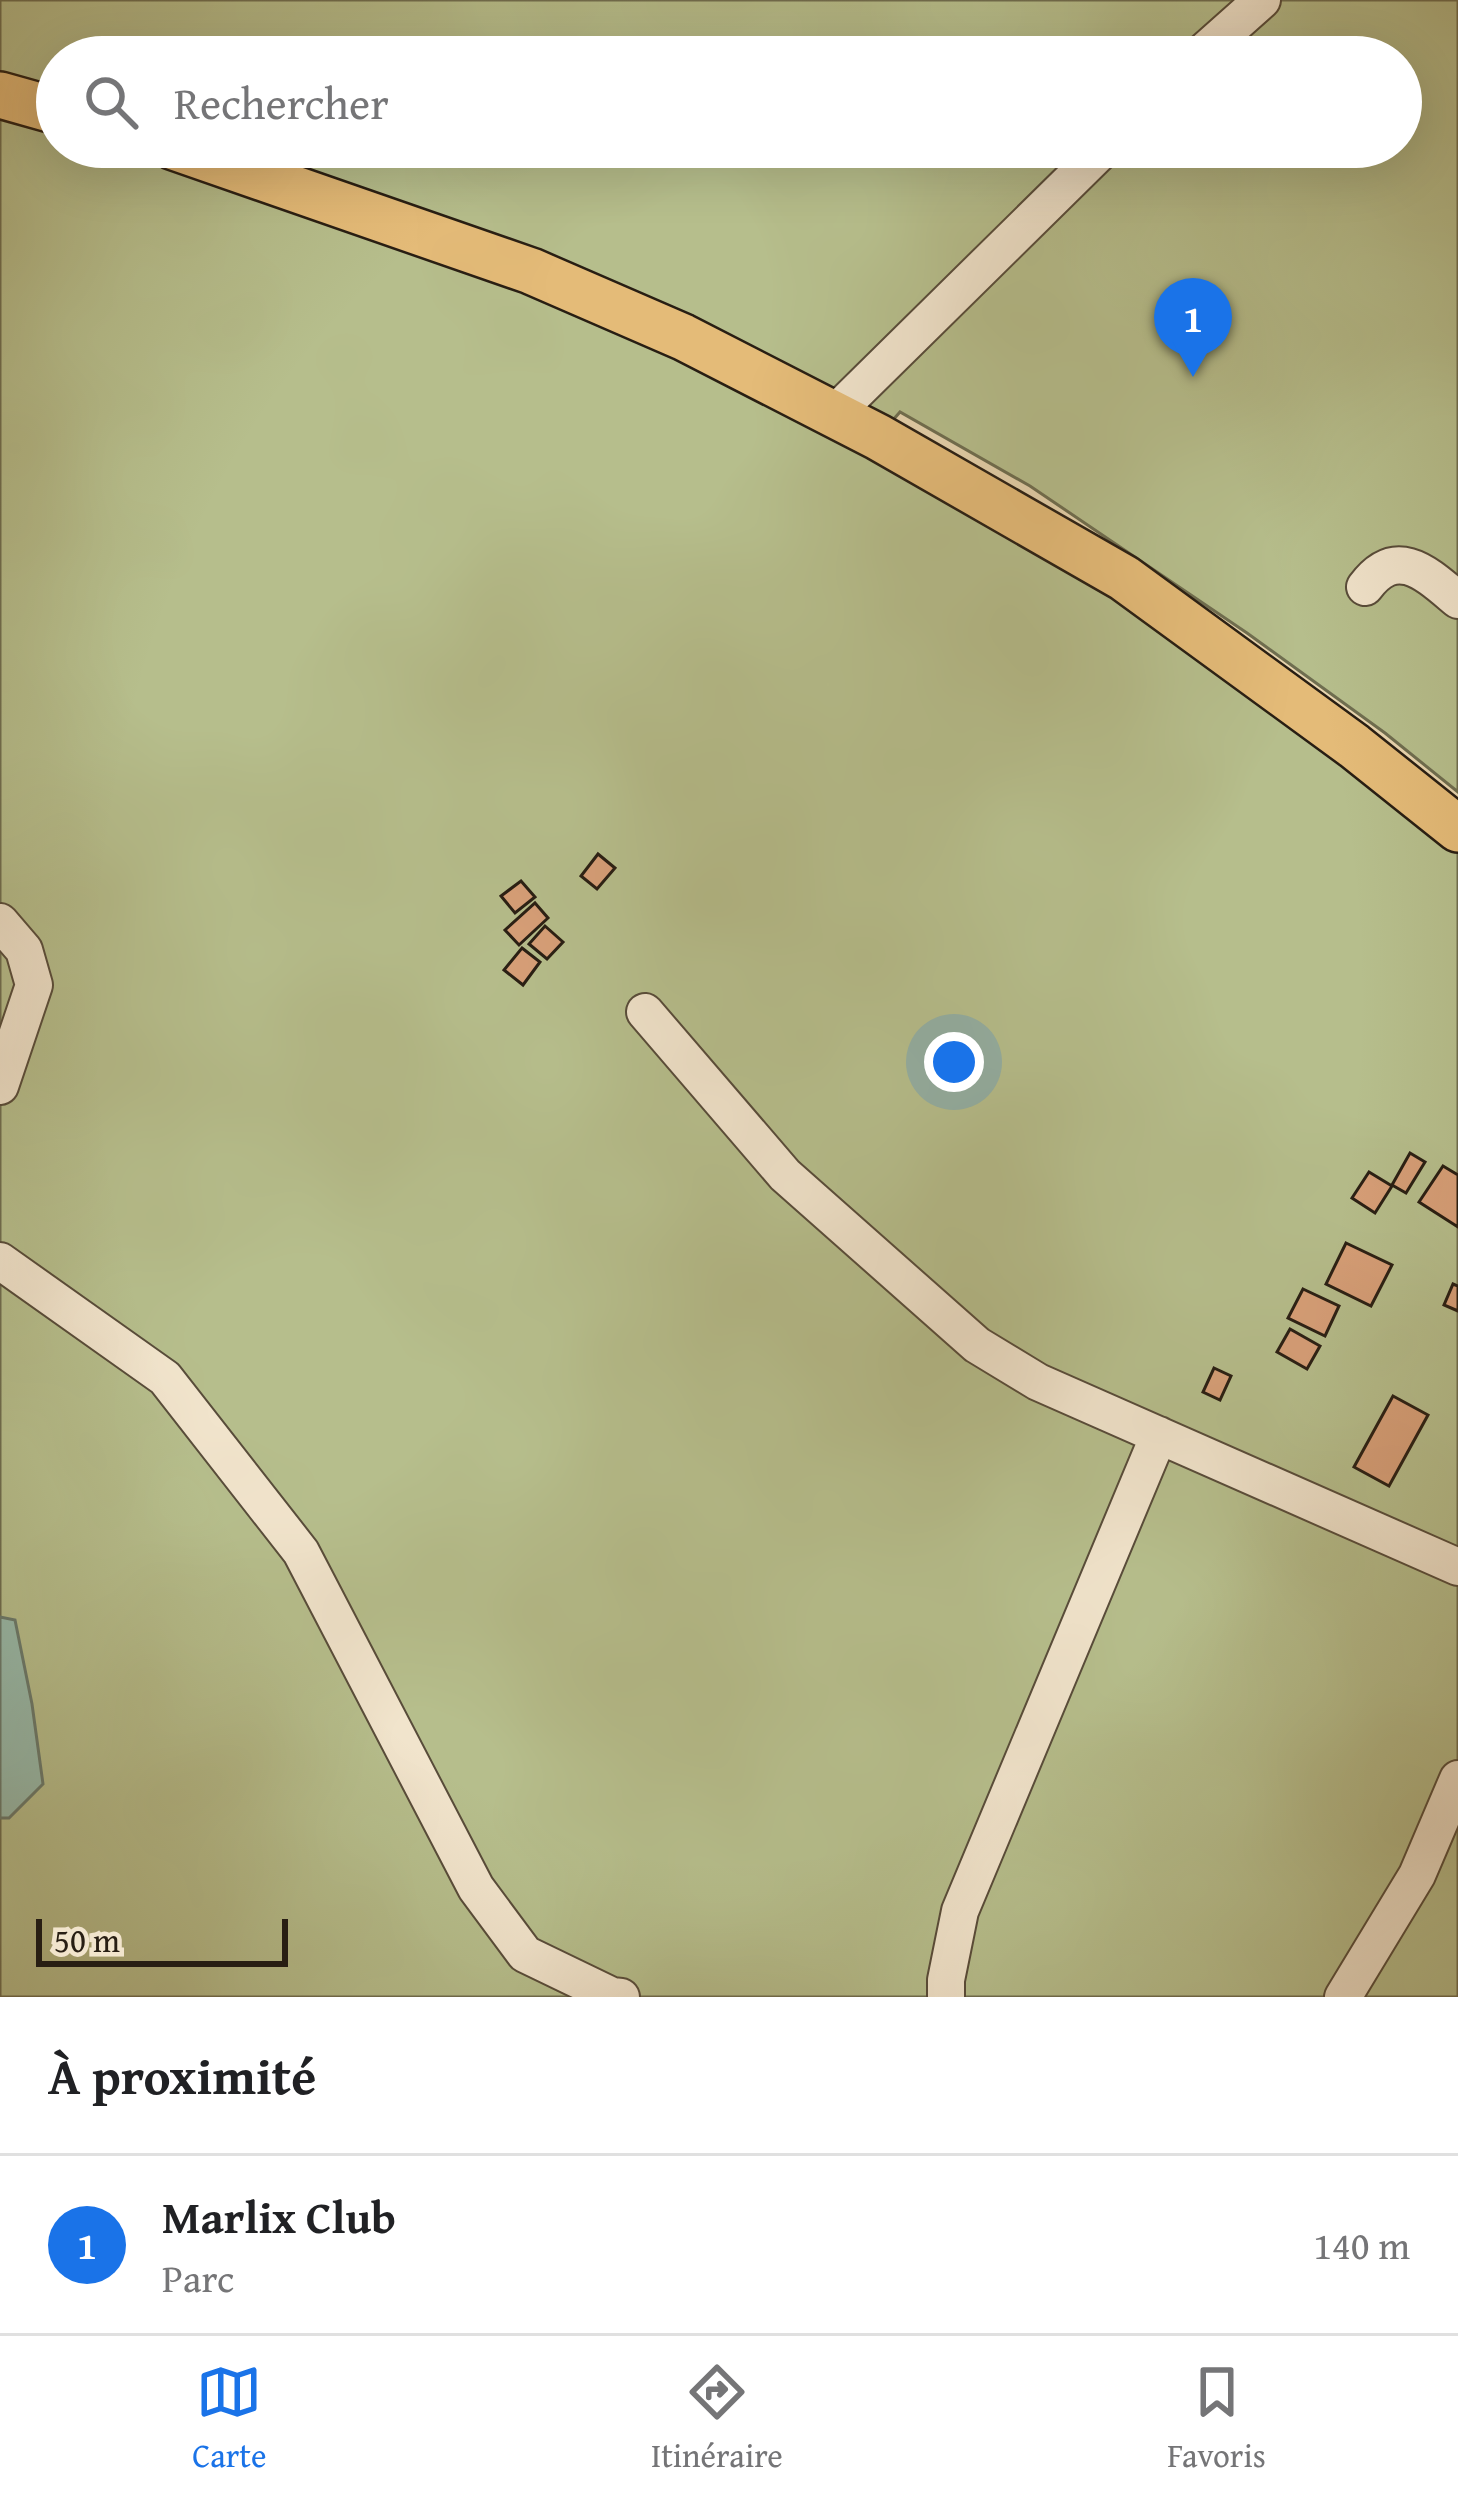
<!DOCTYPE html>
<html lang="fr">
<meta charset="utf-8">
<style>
:root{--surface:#fff;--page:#f2f2f2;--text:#202124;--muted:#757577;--line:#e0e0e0;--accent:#1a73e8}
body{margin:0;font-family:"Gentium Book Plus",serif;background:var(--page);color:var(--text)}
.scale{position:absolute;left:36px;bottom:30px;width:252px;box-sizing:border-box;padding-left:12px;border:6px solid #281e13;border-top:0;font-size:33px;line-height:42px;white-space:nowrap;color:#281e13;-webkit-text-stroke:9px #f1e4cc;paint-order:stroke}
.you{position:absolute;left:954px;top:1062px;width:42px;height:42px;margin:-30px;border:9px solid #fff;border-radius:50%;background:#1a73e8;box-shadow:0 0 0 18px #1a73e833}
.badge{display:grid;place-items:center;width:78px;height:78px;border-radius:50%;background:var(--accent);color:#fff;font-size:39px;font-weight:700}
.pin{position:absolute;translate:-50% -99px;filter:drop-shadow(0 3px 6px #0008)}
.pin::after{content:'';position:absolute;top:63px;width:42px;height:36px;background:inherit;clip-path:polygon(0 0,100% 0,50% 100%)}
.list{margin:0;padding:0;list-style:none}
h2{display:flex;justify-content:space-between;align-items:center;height:156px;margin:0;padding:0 48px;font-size:51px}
h2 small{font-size:39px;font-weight:400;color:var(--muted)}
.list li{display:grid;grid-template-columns:78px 1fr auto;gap:36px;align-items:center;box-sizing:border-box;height:180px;padding:0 48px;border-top:3px solid var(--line)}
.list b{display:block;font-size:45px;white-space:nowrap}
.list p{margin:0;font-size:39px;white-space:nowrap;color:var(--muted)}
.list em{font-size:39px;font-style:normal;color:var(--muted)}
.icon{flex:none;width:66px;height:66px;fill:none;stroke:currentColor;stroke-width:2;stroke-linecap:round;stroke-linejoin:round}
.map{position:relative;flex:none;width:1458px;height:1997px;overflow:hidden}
.search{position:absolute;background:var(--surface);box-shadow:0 12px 48px #0002;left:36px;right:36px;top:36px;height:132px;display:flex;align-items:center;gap:30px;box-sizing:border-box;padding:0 42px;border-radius:66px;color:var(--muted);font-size:45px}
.sheet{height:336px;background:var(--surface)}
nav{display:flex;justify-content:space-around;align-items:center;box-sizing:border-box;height:168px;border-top:3px solid var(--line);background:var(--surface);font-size:33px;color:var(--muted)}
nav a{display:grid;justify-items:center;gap:6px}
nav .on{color:var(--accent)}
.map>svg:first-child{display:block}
.green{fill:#b6be8c;stroke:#6f6e50;stroke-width:3;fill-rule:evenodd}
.water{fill:#97b9a9;stroke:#6b7b6d;stroke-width:3}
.building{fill:#d8a079;stroke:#281e13;stroke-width:3}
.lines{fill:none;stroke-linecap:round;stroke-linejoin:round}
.minor-casing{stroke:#584c3a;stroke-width:40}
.major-casing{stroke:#281e13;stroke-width:50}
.minor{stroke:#f1e4cc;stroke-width:36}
.major{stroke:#e4bb78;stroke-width:45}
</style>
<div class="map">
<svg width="1458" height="1997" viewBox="0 0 1458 1997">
<rect width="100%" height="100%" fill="#e9d6b0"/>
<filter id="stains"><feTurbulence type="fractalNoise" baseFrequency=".00167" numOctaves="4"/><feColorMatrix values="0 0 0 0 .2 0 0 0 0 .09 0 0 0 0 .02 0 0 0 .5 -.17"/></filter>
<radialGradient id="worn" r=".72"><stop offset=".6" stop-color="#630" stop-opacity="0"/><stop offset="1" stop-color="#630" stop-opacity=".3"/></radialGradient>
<path class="green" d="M0,0H1458V792L1385,733L1247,633L1030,486L900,412L879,436L1458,829V1997H0ZM57,57H1401V147H57Z"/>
<path class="water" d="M0,1617L15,1620L32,1704L43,1784L9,1818H0Z"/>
<path class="building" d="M598,854L615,868L597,889L581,876Z
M521,881L535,897L515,913L501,896Z
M535,903L548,918L519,945L505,930Z
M545,926L563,942L547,959L529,944Z
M522,948L540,962L523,985L504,970Z
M1410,1153L1425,1162L1406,1193L1392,1185Z
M1443,1166L1458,1175V1227L1419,1202Z
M1369,1172L1392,1186L1375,1213L1352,1198Z
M1346,1243L1392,1265L1371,1306L1326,1284Z
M1453,1284L1458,1286V1311L1444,1305Z
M1303,1289L1339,1306L1325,1336L1288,1318Z
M1290,1329L1320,1346L1307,1369L1277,1352Z
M1214,1368L1231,1376L1220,1400L1203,1392Z
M1393,1396L1428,1415L1389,1486L1354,1467Z"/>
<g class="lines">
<g class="minor-casing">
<path id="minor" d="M1198,57L1262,0
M834,414L1105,147
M1365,587C1397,544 1427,574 1458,600
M0,922L24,950L34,985L0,1086
M645,1012L785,1175L977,1345L1038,1382L1458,1567
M0,1261L165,1378L301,1552L476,1888L525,1954L612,1996L621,1997
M946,1997V1980L960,1911L1159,1435
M1343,1997L1417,1875L1458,1779"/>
</g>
<g class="major-casing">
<path id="major" d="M0,95L57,111
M174,147L531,271L683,337L878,437L1124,578L1354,746L1458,829"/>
</g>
<use href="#minor" class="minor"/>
<use href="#major" class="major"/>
</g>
<rect width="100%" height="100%" filter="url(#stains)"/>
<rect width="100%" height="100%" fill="url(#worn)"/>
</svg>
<div class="scale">50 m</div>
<div class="you"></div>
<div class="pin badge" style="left:1193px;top:377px">1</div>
<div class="search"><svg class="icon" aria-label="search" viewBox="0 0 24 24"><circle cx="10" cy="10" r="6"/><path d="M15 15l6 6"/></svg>Rechercher</div>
</div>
<section class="sheet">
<h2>À proximité<small></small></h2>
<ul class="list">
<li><span class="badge">1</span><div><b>Marlix Club</b><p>Parc</p></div><em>140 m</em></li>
</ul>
</section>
<nav>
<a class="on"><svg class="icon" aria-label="map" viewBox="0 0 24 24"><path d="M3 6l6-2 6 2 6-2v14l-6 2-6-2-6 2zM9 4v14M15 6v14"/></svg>Carte</a>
<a><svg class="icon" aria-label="directions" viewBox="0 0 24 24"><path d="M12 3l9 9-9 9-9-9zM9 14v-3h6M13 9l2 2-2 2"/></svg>Itinéraire</a>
<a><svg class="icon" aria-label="saved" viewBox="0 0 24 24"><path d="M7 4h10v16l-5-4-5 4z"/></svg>Favoris</a>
</nav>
